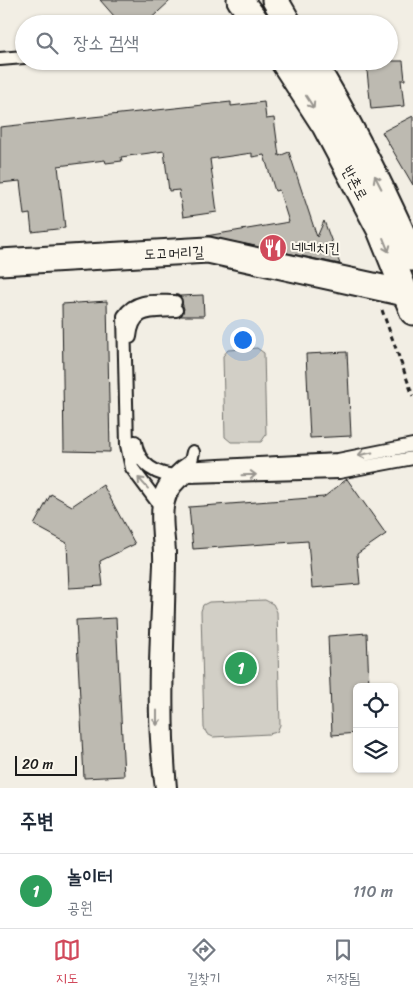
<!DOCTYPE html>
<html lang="ko">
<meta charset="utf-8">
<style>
:root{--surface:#fff;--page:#f2f2f3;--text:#1f2937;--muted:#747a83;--line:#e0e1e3;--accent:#d1495b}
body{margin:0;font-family:Sriracha,"Poor Story",sans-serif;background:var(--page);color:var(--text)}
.controls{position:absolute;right:15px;bottom:15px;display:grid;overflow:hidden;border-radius:8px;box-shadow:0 1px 4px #0004}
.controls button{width:45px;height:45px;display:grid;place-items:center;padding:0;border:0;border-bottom:1px solid var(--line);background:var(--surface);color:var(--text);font:25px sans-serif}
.scale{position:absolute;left:15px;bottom:12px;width:62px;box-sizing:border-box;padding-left:5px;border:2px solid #1c1c1c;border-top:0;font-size:14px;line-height:18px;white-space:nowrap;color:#1c1c1c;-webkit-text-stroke:4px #fbf7ec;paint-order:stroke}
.you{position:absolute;left:242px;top:339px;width:18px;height:18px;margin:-12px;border:4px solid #fff;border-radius:50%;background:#1a73e8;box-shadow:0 0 0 8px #1a73e833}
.badge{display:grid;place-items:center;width:32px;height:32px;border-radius:50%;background:var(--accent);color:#fff;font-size:16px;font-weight:700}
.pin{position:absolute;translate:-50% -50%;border:2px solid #fff;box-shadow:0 1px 5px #0006}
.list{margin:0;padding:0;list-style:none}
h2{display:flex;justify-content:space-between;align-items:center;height:65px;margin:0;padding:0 20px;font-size:21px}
h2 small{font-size:16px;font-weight:400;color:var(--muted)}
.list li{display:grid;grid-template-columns:32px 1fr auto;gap:15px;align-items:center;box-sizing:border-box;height:75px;padding:0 20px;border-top:1px solid var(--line)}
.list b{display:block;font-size:19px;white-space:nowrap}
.list p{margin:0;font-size:16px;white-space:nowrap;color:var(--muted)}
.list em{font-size:16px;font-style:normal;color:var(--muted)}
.icon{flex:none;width:28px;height:28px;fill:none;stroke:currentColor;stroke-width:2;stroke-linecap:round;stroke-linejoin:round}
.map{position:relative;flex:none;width:413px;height:788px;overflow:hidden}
.search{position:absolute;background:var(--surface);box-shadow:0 1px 4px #0004;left:15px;right:15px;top:15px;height:55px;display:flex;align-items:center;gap:12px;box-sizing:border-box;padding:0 18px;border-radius:28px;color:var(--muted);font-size:19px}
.sheet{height:140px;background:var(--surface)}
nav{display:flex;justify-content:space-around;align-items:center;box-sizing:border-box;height:70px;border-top:1px solid var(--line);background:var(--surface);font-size:14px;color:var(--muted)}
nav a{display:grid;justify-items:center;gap:2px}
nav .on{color:var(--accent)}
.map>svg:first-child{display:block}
.green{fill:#d2cfc6;stroke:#777671}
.building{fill:#bdbab1;stroke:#1c1c1c}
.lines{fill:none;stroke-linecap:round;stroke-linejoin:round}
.lane-casing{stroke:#1c1c1c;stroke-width:16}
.street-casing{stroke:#1c1c1c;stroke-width:29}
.path{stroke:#1c1c1c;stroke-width:3;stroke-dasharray:5 4;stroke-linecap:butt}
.lane{stroke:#fbf7ec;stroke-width:12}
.street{stroke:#fbf7ec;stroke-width:25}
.oneway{stroke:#97948e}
.labels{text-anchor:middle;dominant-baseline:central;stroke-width:4;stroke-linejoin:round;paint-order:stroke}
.street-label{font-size:15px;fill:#1c1c1c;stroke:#fbf7ec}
.poi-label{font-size:15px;fill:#1c1c1c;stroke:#fbf7ec;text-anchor:start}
</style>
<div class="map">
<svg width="413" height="788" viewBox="0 0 413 788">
<rect width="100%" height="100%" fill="#f2eee4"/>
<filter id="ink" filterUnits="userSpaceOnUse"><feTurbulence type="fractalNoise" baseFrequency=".02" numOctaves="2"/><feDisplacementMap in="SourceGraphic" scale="10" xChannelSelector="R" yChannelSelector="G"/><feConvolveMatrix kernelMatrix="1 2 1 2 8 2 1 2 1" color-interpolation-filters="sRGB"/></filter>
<g filter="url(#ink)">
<path class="green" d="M257,348L264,353L266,435L261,442H231L225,437L223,356L228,350Z
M265,600L273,604L277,612L280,725L277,732L269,734L213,737L207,734L204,728L201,611L203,605L209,602Z"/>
<path class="building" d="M100,0H171L145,24H121Z
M366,61H403L405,80H401L404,106L371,109Z
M231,102V106L264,102L266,119L274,118L279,156L289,152L317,237L324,221L340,264L206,236L289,222L279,190L275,191L264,155L252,157V153L210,159L217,212L183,217L179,190L169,191L164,151L121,157L122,161L106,163L105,160L58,166L65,228L32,232L30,214L24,215L20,181L0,183V127Z
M413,116V185L382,132Z
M203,295L204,316H181L184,309L180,296Z
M107,301L110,452L64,451L62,304Z
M347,352L351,436L310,438L306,354Z
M347,479L386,534L357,554L360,584L312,588L308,541L193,549L189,507L324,497Z
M103,485L135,544L100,561L103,586L69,588L67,543L34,525L51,494L72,506Z
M116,618L124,776L84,778L76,620Z
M367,633L369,687H357V733L332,735L328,636Z"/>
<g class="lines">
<g class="lane-casing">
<path id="lane" d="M0,59L24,57
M130,337C133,307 151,312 176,310
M135,442C138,465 157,476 179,476
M181,468L191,461L193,452
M161,507L132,468L127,445L124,316C136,298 156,302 175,302
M162,788C151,717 157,635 160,564C161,544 156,522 159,503C160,487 170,478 181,468L338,460L413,445
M170,788C163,712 168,635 169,559C170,542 163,519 168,502C170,491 178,481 188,476L339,472L413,458"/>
</g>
<g class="street-casing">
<path id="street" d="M240,0L258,24
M275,0L289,24
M283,61L325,126L380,230L413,312
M312,61C351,124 383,190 413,258
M0,262L208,250L405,293"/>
</g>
<path class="path" d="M382,310L413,396"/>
<use href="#lane" class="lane"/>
<use href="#street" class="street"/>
</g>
<defs><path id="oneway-shaft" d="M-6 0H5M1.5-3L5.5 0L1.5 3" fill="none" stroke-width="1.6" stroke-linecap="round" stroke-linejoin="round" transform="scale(1.25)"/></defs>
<g class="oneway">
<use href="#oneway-shaft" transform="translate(310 102) rotate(57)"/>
<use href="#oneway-shaft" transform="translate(378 182) rotate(-117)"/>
<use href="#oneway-shaft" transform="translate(386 245) rotate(68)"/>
<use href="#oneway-shaft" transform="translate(365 454) rotate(169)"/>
<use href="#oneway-shaft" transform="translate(249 475) rotate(-2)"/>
<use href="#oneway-shaft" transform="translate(143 483) rotate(-132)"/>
<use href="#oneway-shaft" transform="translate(157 718) rotate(90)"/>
</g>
</g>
<defs>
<g id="restaurant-disc" transform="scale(1.4375)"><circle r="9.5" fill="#d1495b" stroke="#fbf7ec"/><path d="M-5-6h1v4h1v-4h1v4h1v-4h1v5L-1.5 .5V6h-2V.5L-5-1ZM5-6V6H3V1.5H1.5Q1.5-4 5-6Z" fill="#fff"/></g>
</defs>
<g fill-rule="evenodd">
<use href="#restaurant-disc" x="273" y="248"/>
</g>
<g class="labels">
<g class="street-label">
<text transform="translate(355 183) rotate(62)">반촌로</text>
<text transform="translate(174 253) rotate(-2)">도고머리길</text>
</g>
<g class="poi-label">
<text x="292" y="248">네네치킨</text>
</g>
</g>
</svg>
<div class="controls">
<button><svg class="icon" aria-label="locate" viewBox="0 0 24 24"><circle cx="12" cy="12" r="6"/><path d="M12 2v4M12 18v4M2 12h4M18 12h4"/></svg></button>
<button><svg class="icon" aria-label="layers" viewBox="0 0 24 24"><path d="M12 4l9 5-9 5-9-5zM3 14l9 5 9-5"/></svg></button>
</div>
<div class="scale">20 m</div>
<div class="you"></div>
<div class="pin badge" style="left:241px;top:668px;background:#2e9e5b">1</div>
<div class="search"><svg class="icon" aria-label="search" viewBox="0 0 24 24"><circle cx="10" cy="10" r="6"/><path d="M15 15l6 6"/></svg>장소 검색</div>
</div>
<section class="sheet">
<h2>주변<small></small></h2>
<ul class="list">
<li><span class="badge" style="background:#2e9e5b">1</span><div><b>놀이터</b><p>공원</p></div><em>110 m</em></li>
</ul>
</section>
<nav>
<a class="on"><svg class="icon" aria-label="map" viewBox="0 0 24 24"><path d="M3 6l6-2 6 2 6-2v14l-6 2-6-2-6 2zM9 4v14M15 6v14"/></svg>지도</a>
<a><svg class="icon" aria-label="directions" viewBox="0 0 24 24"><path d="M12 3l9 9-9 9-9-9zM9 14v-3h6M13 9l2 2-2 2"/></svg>길찾기</a>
<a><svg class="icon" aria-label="saved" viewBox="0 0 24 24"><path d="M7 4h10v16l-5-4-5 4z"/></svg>저장됨</a>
</nav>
